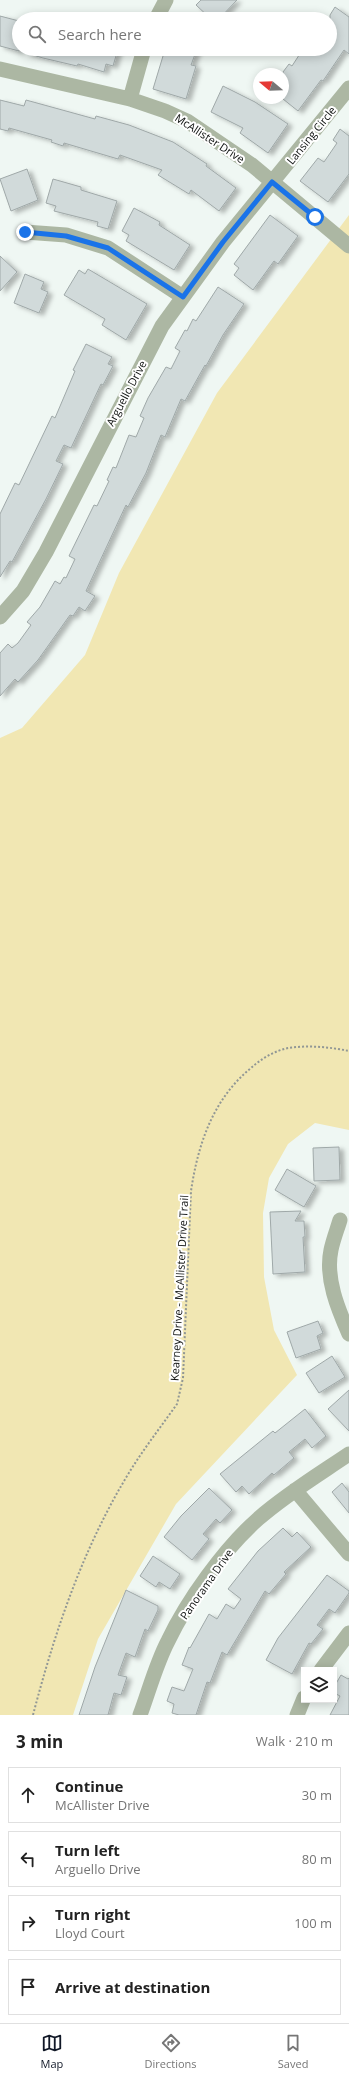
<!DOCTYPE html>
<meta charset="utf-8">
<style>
:root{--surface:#fff;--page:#f6f6f6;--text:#222;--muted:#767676;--line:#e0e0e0;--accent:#111827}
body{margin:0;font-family:"Open Sans",sans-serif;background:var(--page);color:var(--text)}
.controls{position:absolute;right:12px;bottom:12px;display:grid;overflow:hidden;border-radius:0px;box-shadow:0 2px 10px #0003}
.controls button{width:36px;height:36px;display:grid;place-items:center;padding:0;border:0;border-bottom:1px solid var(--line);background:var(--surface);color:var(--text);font:20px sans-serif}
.compass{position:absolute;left:253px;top:68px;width:36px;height:36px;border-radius:50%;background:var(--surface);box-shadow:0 2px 10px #0003;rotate:289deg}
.stop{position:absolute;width:12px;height:12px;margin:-9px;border:3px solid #1a73e8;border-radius:50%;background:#fff}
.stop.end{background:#1a73e8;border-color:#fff;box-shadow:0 1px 4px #0008}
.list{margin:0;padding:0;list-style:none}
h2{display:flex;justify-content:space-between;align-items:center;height:52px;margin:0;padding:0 16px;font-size:17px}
h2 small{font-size:13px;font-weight:400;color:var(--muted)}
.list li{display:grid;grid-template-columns:26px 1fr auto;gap:12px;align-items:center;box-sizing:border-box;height:56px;margin:0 8px 8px;padding:0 8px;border:1px solid var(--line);border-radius:0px}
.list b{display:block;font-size:15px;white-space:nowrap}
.list p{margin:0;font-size:13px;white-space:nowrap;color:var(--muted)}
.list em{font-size:13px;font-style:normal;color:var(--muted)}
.icon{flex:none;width:22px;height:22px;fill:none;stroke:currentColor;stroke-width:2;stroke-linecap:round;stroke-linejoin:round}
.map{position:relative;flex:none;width:349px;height:1715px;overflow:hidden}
.search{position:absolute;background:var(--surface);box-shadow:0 2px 10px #0003;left:12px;right:12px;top:12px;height:44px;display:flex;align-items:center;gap:10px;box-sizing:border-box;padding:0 14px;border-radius:22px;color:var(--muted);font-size:15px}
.sheet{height:308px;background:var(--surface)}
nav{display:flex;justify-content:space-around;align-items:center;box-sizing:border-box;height:56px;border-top:1px solid var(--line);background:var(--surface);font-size:11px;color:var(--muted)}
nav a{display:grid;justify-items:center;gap:2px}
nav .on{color:var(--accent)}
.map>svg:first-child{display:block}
.green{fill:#f1e7b3}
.building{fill:#d1dada;stroke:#9fa8a8;filter:url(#shadow)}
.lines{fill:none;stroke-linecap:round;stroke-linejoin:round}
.path{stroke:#919795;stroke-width:2;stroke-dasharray:2 2;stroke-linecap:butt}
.minor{stroke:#acb7a3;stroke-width:15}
.route{stroke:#1a73e8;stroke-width:5}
.labels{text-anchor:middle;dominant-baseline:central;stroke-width:4;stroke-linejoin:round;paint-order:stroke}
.street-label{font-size:11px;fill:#0d100f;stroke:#fff}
</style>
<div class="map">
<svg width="349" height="1715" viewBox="0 0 349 1715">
<defs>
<filter id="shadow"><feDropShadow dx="4.5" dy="2.5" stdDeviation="2" flood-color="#0004"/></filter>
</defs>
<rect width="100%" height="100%" fill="#eff7f3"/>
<path class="green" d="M349,215V1130L315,1123L288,1144L269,1178L263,1213L264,1277L274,1330L297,1375L176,1504L98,1639L73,1715H0V738L22,728L85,655L119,573L217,393Z"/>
<path class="building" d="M201,0H237L219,19H211L196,5Z
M335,7L349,17V54L344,50L323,81L321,80L298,111L283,99V72L289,64L292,66L303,49H330V15Z
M0,16L19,21V51L0,46Z
M27,49H118L113,66L106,64L104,72L78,64L77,66L43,58L26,53Z
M167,49H197L191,65L196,66L186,99L153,89L163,56Z
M223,86L255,102L288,124L268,153L240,133L243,128L211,112Z
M0,100L24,106L26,100L95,119L96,116L129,125L173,142L207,164L206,166L236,188L219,211L191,190L189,194L158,175L162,170L120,155L118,159L64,143L63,146L51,142L52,140L9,128L8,131L0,129Z
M340,129L349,136V174L328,202L300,181L318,158L324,162L337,143L333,140Z
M27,169L38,200L11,211L0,179Z
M53,179L81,187V190L117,201L108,229L97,226L98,222L54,211L56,206L46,203Z
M134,208L160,222L159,225L190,245L174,270L126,241L129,235L122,231Z
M270,215L298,236L278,264L274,261L253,290L234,275L239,268L234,264Z
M0,256L17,272L0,291Z
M88,269L147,304L126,340L102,325L105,319L64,295L79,270L85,274Z
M25,274L44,282L41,289L48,292L39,313L14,303Z
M218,287L244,304L223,335L206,366L205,365L185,401L181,399L165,437L161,435L146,473L128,507L126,505L86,591L95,596L85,611L79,607L73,616L70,615L38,660L18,682L15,679L0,696V653L8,644L12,648L18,643L31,625L27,622L40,607L55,581L60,584L64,577L66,578L75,559L69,556L94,505L97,506L109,481L107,480L113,467L116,468L129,435L136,437L144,418L140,416L148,398L166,367L171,369L180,351L175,348L185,330L187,331L193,319L196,321Z
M86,344L112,357L108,364L113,366L103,385L101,384L71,448L64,445L56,461L63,464L46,499L12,562L10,561L0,577V514L15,483L19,485L52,416L55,418L75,371L73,370Z
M339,1147L340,1180L314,1181L313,1148Z
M287,1169L316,1186L304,1207L275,1190Z
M301,1211L295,1221H304L305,1237H303L305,1272L273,1274L270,1212Z
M318,1321L323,1333L317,1336L321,1349L296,1358L287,1332Z
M332,1356L345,1377L319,1393L306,1373Z
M349,1390V1431L328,1409Z
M305,1409L326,1436L312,1448L305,1439L289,1452L294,1458L274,1475L272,1473L249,1494L242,1486L236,1492L220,1474L273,1431L275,1433Z
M342,1483L349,1492V1513L332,1492Z
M209,1488L232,1510L220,1523L216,1519L203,1534L209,1539L192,1560L164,1537L181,1516Z
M283,1528L292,1537L297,1532L311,1547L284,1572L286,1574L269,1594L265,1591L227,1655L222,1652L210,1683L207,1682L196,1715H179L172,1713L174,1704L167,1701L172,1687L184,1691L193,1669L182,1665L189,1647L190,1648L209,1614L217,1619L226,1604L234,1609L241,1599L228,1589L258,1551Z
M153,1556L180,1574L170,1589L159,1582L156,1587L140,1576Z
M327,1575L349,1591V1593L335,1613L329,1609L317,1625L323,1629L311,1644L309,1643L292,1674L266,1660L278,1638Z
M126,1590L158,1606V1610L148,1631L145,1629L135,1657L126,1653L118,1675L127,1677L121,1695L114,1693L108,1715H79L95,1667Z
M341,1675L348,1679L349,1678V1715H330L340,1696L334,1693V1687Z"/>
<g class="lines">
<path class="path" d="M33,1715C55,1631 82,1551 127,1476C142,1451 160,1428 177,1404L183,1378L191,1191C198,1144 213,1099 251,1068C261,1059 274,1051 288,1048C308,1045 330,1047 349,1051"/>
<path class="minor" d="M156,19L166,0
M0,69L130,99L165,111L187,121L252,165L349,246
M130,99L144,49
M25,232L66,235L108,248L183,297
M0,617L23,591L46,552L162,326L223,242L349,88
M340,1220C337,1230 333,1240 331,1250C325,1278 338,1309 349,1334
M295,1490L349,1554
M321,1670L349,1633
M140,1715C149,1691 156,1664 168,1641C187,1601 224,1549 258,1519C285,1495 318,1475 349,1454
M297,1715L304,1698"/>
</g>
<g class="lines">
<path class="route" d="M25,232L66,236L108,248L183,297L223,242L272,182L315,217"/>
</g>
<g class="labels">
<g class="street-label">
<text transform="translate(311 135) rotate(-51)">Lansing Circle</text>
<text transform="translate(210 138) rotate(33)">McAllister Drive</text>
<text transform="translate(126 393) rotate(-62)">Arguello Drive</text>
<text transform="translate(179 1288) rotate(-87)">Kearney Drive - McAllister Drive Trail</text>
<text transform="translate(206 1584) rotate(-55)">Panorama Drive</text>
</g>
</g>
</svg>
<div class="controls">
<button><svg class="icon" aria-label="layers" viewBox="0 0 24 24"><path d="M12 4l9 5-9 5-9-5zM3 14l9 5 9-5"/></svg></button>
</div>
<svg class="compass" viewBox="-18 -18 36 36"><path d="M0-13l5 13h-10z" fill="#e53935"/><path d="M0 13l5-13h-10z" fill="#767676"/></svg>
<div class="stop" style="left:315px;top:217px"></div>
<div class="stop end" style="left:25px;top:232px"></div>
<div class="search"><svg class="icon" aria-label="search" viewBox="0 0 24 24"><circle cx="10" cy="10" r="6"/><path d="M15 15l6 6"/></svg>Search here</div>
</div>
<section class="sheet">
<h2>3 min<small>Walk · 210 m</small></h2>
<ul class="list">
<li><svg class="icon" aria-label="ahead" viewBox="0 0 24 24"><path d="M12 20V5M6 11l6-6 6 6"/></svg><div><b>Continue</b><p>McAllister Drive</p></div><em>30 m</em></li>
<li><svg class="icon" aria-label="left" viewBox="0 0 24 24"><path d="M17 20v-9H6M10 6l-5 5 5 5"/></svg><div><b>Turn left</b><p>Arguello Drive</p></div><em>80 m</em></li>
<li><svg class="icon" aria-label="right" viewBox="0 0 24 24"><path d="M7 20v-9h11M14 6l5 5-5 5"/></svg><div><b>Turn right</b><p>Lloyd Court</p></div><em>100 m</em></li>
<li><svg class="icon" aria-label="arrive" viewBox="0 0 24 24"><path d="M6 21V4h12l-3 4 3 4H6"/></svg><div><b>Arrive at destination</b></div></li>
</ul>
</section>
<nav>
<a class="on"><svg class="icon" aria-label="map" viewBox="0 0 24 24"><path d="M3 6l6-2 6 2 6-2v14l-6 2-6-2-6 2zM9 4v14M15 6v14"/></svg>Map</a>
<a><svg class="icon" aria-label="directions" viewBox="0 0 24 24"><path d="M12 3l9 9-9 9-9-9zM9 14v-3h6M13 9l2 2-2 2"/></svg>Directions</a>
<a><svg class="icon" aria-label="saved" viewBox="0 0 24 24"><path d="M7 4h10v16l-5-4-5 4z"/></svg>Saved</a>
</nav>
